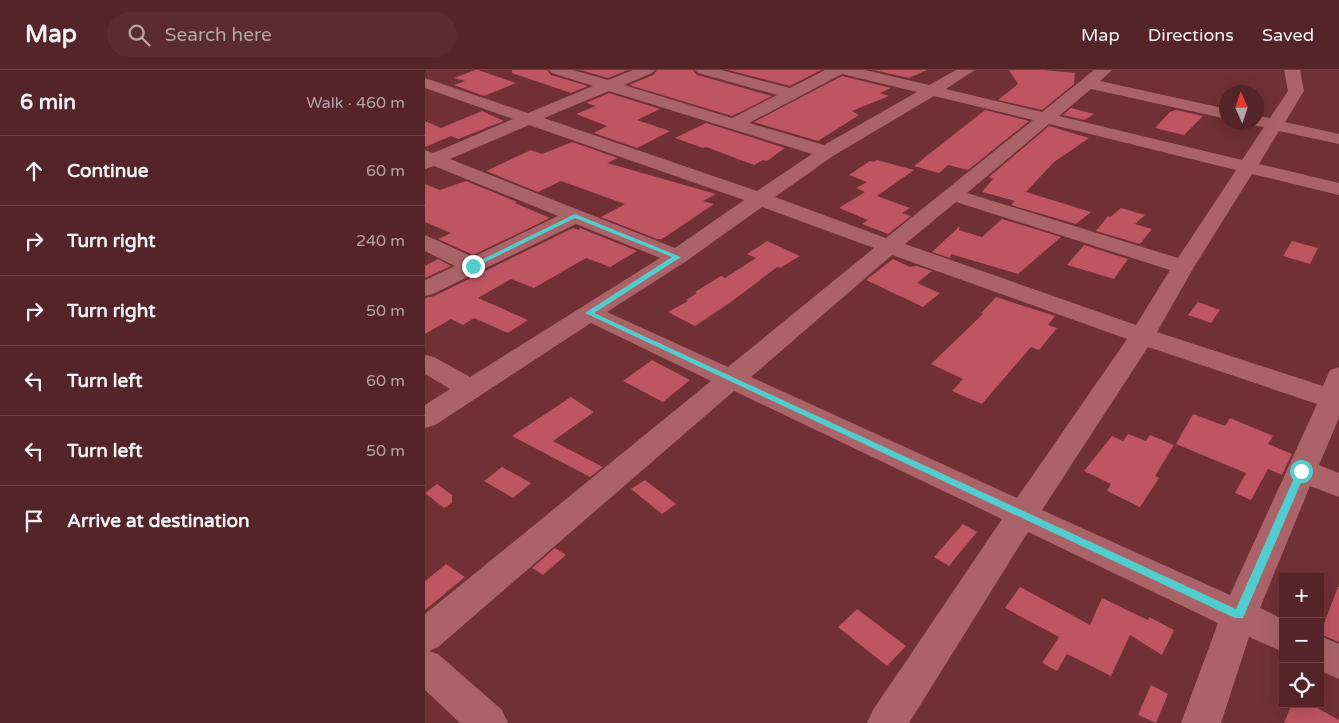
<!DOCTYPE html>
<meta charset="utf-8">
<style>
:root{--surface:#542428;--page:#5a2c30;--text:#f1f3f6;--muted:#b5a4a8;--line:#6a4145}
body{margin:0;font-family:"Varela Round",sans-serif;background:var(--page);color:var(--text)}
.controls{position:absolute;right:15px;bottom:15px;display:grid;overflow:hidden;border-radius:0px;box-shadow:0 5px 20px #0002}
.controls button{width:45px;height:45px;display:grid;place-items:center;padding:0;border:0;border-bottom:1px solid var(--line);background:var(--surface);color:var(--text);font:25px sans-serif}
.compass{position:absolute;left:794px;top:15px;width:45px;height:45px;border-radius:50%;background:var(--surface);box-shadow:0 5px 20px #0002;rotate:357deg}
.stop{position:absolute;width:15px;height:15px;margin:-11px;border:4px solid #52cdce;border-radius:50%;background:#fff}
.stop.end{background:#52cdce;border-color:#fff;box-shadow:0 1px 5px #0008}
.list{margin:0;padding:0;list-style:none}
h2{display:flex;justify-content:space-between;align-items:center;height:65px;margin:0;padding:0 20px;font-size:21px}
h2 small{font-size:16px;font-weight:400;color:var(--muted)}
.list li{display:grid;grid-template-columns:32px 1fr auto;gap:15px;align-items:center;box-sizing:border-box;height:70px;padding:0 20px;border-top:1px solid var(--line)}
.list b{display:block;font-size:19px;white-space:nowrap}
.list em{font-size:16px;font-style:normal;color:var(--muted)}
.icon{flex:none;width:28px;height:28px;fill:none;stroke:currentColor;stroke-width:2;stroke-linecap:round;stroke-linejoin:round}
.map{position:relative;flex:none;width:914px;height:653px;overflow:hidden}
header{display:flex;align-items:center;gap:30px;box-sizing:border-box;height:70px;padding:0 25px;background:var(--surface);border-bottom:1px solid var(--line)}
header strong{font-size:24px}
nav{display:flex;gap:28px;margin-inline-start:auto;font-size:18px}
.search{width:350px;height:45px;background:var(--page);display:flex;align-items:center;gap:12px;box-sizing:border-box;padding:0 18px;border-radius:28px;color:var(--muted);font-size:19px}
main{display:flex}
aside{flex:1;background:var(--surface)}
.map>svg:first-child{display:block}
.building{fill:#be5560}
.lines{fill:none;stroke-linecap:round;stroke-linejoin:round}
.minor{fill:#aa6368;fill-rule:evenodd}
.route{fill:#52cdce}
</style>
<header>
<strong>Map</strong>
<div class="search"><svg class="icon" aria-label="search" viewBox="0 0 24 24"><circle cx="10" cy="10" r="6"/><path d="M15 15l6 6"/></svg>Search here</div>
<nav><a>Map</a><a>Directions</a><a>Saved</a></nav>
</header>
<main>
<aside>
<h2>6 min<small>Walk · 460 m</small></h2>
<ul class="list">
<li><svg class="icon" aria-label="ahead" viewBox="0 0 24 24"><path d="M12 20V5M6 11l6-6 6 6"/></svg><div><b>Continue</b></div><em>60 m</em></li>
<li><svg class="icon" aria-label="right" viewBox="0 0 24 24"><path d="M7 20v-9h11M14 6l5 5-5 5"/></svg><div><b>Turn right</b></div><em>240 m</em></li>
<li><svg class="icon" aria-label="right" viewBox="0 0 24 24"><path d="M7 20v-9h11M14 6l5 5-5 5"/></svg><div><b>Turn right</b></div><em>50 m</em></li>
<li><svg class="icon" aria-label="left" viewBox="0 0 24 24"><path d="M17 20v-9H6M10 6l-5 5 5 5"/></svg><div><b>Turn left</b></div><em>60 m</em></li>
<li><svg class="icon" aria-label="left" viewBox="0 0 24 24"><path d="M17 20v-9H6M10 6l-5 5 5 5"/></svg><div><b>Turn left</b></div><em>50 m</em></li>
<li><svg class="icon" aria-label="arrive" viewBox="0 0 24 24"><path d="M6 21V4h12l-3 4 3 4H6"/></svg><div><b>Arrive at destination</b></div></li>
</ul>
</aside>
<div class="map">
<svg width="914" height="653" viewBox="0 0 914 653">
<rect width="100%" height="100%" fill="#703036"/>
<path class="building" d="M50,0H53L91,13L59,26L29,15L40,11L29,8Z
M87,0H122L126,5L163,16L146,23L87,3Z
M155,0H203L183,8Z
M232,0H268L272,5L347,26L307,46L204,15L228,5Z
M303,0H396L365,16Z
M448,0H502L484,8Z
M584,0H619L650,3L649,14L617,40L573,30L593,14Z
M417,6L466,18L455,23L464,26L427,41L434,45L393,71L329,52Z
M184,23L235,39L212,50L245,61L212,78L169,63L182,56L151,44L171,36L161,33Z
M646,38L669,44L659,50L638,45Z
M560,40L604,51L543,100L523,95L514,103L489,96Z
M751,40L778,46L759,65L730,58L745,42Z
M57,41L79,51L33,69L26,66L0,77V51L16,58Z
M281,53L360,78L342,91L338,90L329,95L281,77L278,78L250,68Z
M624,56L664,68L629,92L599,124L601,122L666,142L651,154L586,135L590,131L557,122L568,109L564,107Z
M147,72L193,88L182,93L291,124L278,131L289,134L237,169H232L176,147L200,134L136,111L113,122L61,101L106,80L117,84Z
M452,90L489,100L452,126L485,138L477,143L486,146L463,164L437,154L443,150L414,138L440,122L431,118L442,112L424,105L445,91L449,92Z
M41,111L92,132L90,133L125,148L48,185L13,169L26,163L0,152V114L15,120Z
M696,138L720,145L710,154L727,159L715,174L671,161L683,146L685,147Z
M577,149L636,167L593,204L526,184L525,188L507,182L535,156L534,160L557,167Z
M148,158L153,160L155,158L212,181L185,197L161,188L109,218L86,209L53,228L103,250L83,263L49,248L38,255L26,249L0,264V228L9,226Z
M342,171L375,186L355,198L352,197L306,232L270,256L243,242L263,231L261,230L272,223L270,222L296,206L300,208L331,188L322,184Z
M867,171L893,178L885,194L858,186Z
M659,175L703,189L689,209L642,195Z
M13,189L26,196L0,208V196Z
M468,189L485,197L492,196L507,201L492,213L515,223L498,237L441,210Z
M571,227L630,246L623,255L632,258L614,280L606,277L557,334L527,321L538,309L506,294L558,244L556,243Z
M773,232L795,240L786,253L763,245Z
M227,290L265,310L238,332L198,311Z
M146,327L169,342L128,371L178,397L165,407L87,366Z
M768,344L800,356L805,348L848,366L843,374L867,384L857,405L843,399L826,430L810,423L821,403L751,374Z
M703,364L721,371L725,365L749,375L730,406L734,408L715,437L682,421L686,414L659,401L687,366L698,371Z
M77,397L106,413L88,428L59,411Z
M220,410L251,434L237,444L206,419Z
M12,414L27,425V433L19,438L0,423Z
M538,454L552,462L524,496L509,487Z
M130,478L141,485L118,505L107,498Z
M21,494L40,507L0,540V511Z
M595,517L665,555L677,528L723,550L724,547L749,560L737,585L705,565L686,606L642,584L632,601L617,593L634,567L580,538Z
M913,517H914V572L895,564Z
M432,539L481,576L462,596L413,557Z
M726,615L743,624L731,653L713,645Z
M867,634H885L914,650V653H859Z"/>
<g class="lines">
<path class="minor" d="M124,0H148L183,10L208,0H230L227,3L199,15L307,48L352,25L273,3L270,0H296L365,18L400,0H440L504,15L531,0H550L521,19L617,42L669,0H687L675,11L802,39V49L666,19L634,46L817,90L839,57L827,55L825,52H832L833,46L845,48L863,21L859,0H875L879,21L860,52L914,64V74L854,61L834,94L914,113V125L827,104L769,197L732,262L898,316L905,300L914,297V348L894,395L914,403V427L885,416L835,538L858,549V582L824,567L796,653H756L793,553L603,462L484,653H442L448,640L577,449L309,321L13,577L4,581L13,584L77,640L83,653H35L0,620V544L286,311L166,253L10,355L0,358V335L25,319L0,304V285L9,287L45,307L235,188L151,154L8,224L0,226V210L30,196L0,181V165L48,187L133,146L9,96L0,99V80L8,83L88,49L0,18V8L103,43L168,16L127,3ZM417,4L492,22L399,75L324,53ZM184,21L387,84L332,121L119,48ZM509,26L608,50L461,168L350,127L408,86ZM624,54L811,100L753,188L542,123ZM104,55L319,130L250,178L25,89ZM531,132L745,200L711,255L480,174ZM337,137L449,178L303,297L182,242L260,192ZM467,185L702,269L592,428L326,307ZM723,277L892,334L805,525L617,440Z
M895,566L914,574V609L895,601Z"/>
</g>
<path class="route" d="M150,144L256,187L169,243L811,539L872,401L873,399H880L881,401L818,548H810L160,243L247,187L150,148L50,197L44,196Z"/>
</svg>
<div class="controls">
<button>+</button>
<button>−</button>
<button><svg class="icon" aria-label="locate" viewBox="0 0 24 24"><circle cx="12" cy="12" r="6"/><path d="M12 2v4M12 18v4M2 12h4M18 12h4"/></svg></button>
</div>
<svg class="compass" viewBox="-18 -18 36 36"><path d="M0-13l5 13h-10z" fill="#e53935"/><path d="M0 13l5-13h-10z" fill="#b5a4a8"/></svg>
<div class="stop" style="left:876px;top:401px"></div>
<div class="stop end" style="left:48px;top:196px"></div>
</div>
</main>
